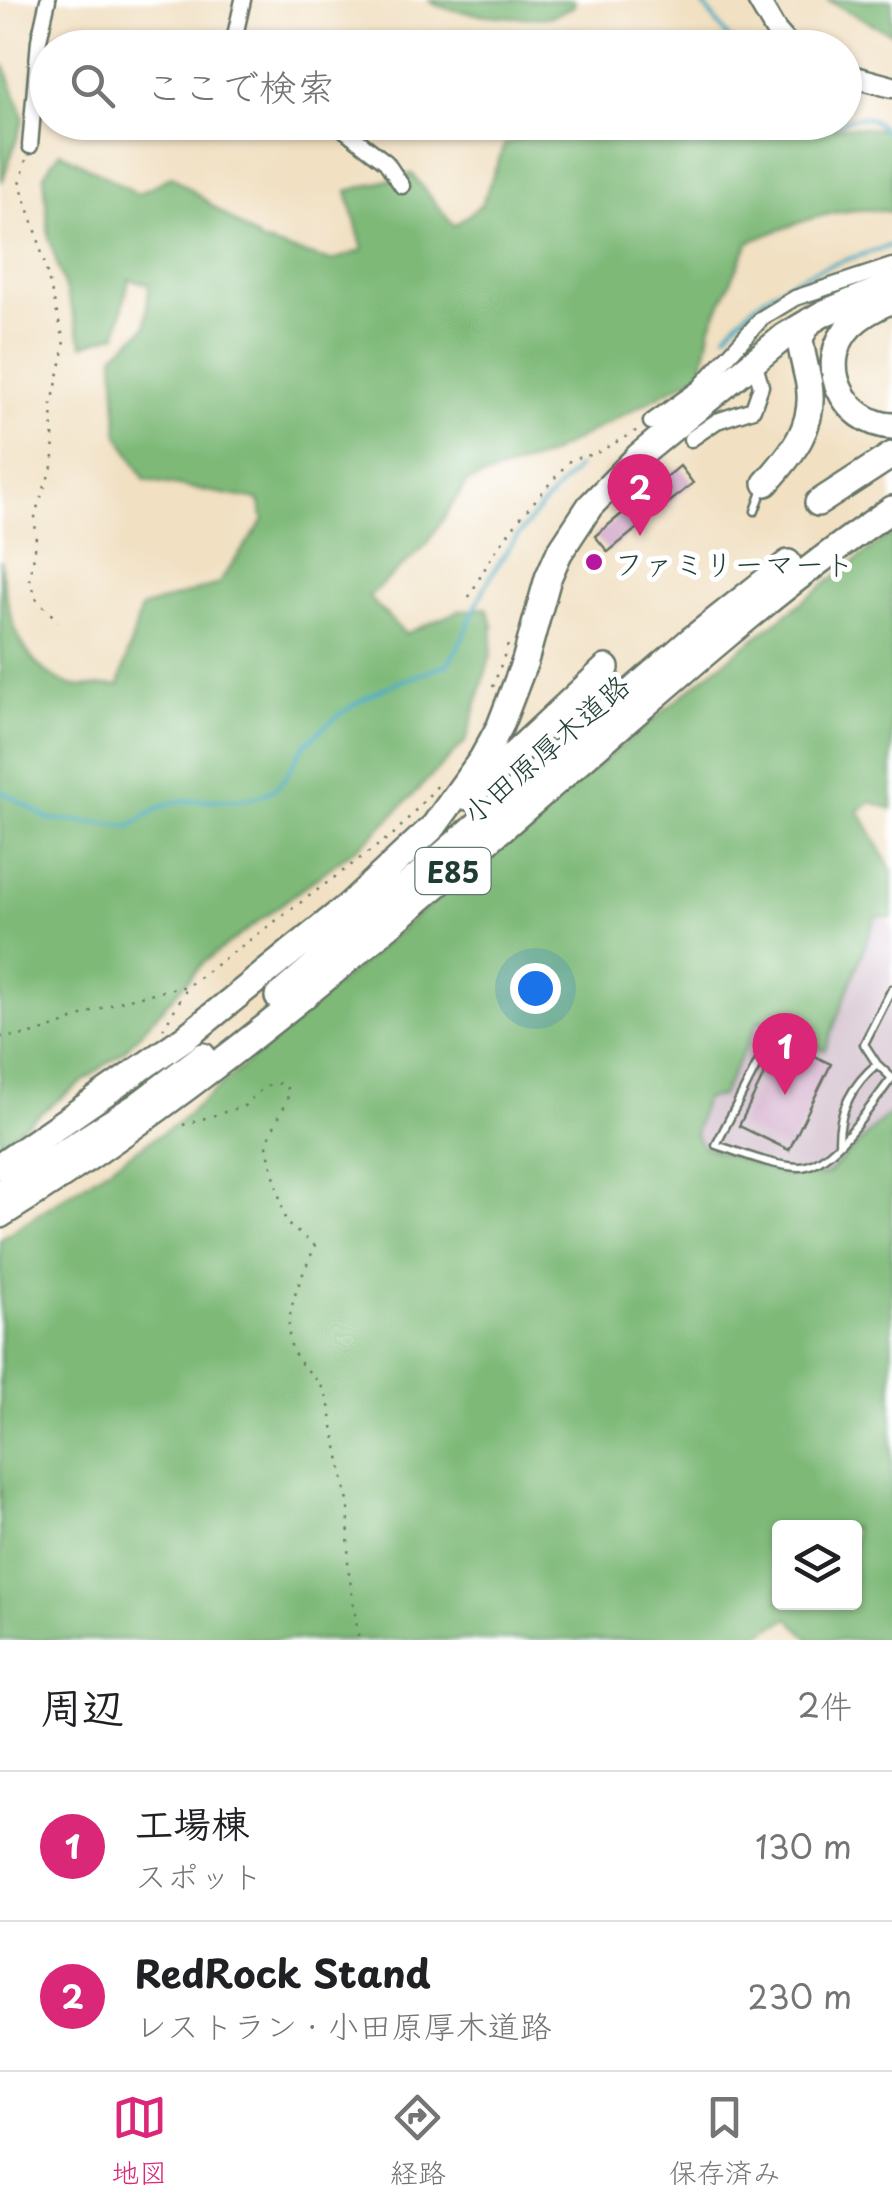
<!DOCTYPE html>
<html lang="ja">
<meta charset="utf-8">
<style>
:root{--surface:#fff;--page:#f6f6f6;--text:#202124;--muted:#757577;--line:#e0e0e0;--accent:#db2777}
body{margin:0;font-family:"Playpen Sans","Klee One",sans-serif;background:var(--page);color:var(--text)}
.controls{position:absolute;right:30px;bottom:30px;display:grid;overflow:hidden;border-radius:10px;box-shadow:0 2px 8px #0004}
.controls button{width:90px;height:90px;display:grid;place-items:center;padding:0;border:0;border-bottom:2px solid var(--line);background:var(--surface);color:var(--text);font:50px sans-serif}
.you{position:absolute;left:535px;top:988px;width:35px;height:35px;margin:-25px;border:8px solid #fff;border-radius:50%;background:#1a73e8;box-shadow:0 0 0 15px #1a73e833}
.badge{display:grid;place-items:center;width:65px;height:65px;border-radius:50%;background:var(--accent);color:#fff;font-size:32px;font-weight:700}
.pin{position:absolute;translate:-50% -82px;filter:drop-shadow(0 2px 5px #0008)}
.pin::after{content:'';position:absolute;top:52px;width:35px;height:30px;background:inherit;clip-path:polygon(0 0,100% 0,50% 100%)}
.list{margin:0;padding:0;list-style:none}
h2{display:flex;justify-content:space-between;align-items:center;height:130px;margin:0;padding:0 40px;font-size:42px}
h2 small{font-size:32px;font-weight:400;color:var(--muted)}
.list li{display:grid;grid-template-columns:65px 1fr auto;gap:30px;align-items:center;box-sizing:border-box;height:150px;padding:0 40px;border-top:2px solid var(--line)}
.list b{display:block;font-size:38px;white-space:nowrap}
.list p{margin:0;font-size:32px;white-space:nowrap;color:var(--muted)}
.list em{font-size:32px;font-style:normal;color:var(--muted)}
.icon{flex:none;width:55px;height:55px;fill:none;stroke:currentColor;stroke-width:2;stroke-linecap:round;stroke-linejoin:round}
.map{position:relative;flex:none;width:892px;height:1640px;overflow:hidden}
.search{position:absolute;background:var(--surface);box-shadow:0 2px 8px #0004;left:30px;right:30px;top:30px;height:110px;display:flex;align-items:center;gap:25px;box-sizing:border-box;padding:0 35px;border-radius:55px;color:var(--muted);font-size:38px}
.sheet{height:430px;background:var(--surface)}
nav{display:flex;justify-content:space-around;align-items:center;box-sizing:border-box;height:140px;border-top:2px solid var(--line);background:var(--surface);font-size:28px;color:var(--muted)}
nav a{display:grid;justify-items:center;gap:5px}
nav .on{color:var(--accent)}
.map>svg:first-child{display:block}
.industrial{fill:#d1bdcb}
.forest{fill:#7eb978;stroke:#4e7b56;stroke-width:2.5;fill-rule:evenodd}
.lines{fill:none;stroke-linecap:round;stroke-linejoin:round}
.stream{stroke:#42aac1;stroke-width:4}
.building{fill:#d3abca}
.lane-casing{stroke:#687666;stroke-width:11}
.street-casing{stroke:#687666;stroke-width:19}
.secondary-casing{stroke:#687666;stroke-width:25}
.highway-casing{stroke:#687666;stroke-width:30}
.path{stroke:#687666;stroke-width:2.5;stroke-dasharray:2.5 8;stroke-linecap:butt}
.lane{stroke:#fff;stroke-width:6}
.street{stroke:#fff;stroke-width:14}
.secondary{stroke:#fff;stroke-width:20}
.highway{stroke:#fff;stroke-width:25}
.poi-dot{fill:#b5179e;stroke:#fff;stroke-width:4}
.labels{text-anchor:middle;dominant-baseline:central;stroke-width:10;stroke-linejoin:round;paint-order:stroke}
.shield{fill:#fff;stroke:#627771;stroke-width:2.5}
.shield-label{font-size:28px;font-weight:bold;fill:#1f3d34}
.poi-label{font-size:30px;fill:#1f3d34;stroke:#fff;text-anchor:start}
.street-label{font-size:30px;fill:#1f3d34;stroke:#fff}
</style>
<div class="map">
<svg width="892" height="1640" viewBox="0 0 892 1640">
<rect width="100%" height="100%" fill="#fff"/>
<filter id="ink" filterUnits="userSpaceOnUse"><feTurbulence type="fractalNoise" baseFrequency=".01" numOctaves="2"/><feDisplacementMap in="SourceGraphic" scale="20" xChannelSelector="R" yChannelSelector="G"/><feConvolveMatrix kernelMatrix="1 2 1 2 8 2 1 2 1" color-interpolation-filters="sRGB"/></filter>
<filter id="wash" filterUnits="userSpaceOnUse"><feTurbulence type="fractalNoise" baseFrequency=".0048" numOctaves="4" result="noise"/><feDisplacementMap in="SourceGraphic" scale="40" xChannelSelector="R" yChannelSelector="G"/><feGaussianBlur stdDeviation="2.25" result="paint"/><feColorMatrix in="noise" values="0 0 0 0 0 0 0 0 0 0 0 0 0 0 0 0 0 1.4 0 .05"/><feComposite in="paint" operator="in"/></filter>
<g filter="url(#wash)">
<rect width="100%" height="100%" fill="#f1e0c2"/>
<path class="industrial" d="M876,916L892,924V1123L826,1175H784L702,1146L695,1134L704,1098L721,1095L759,1019L825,1050Z"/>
<path class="forest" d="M429,0H574V6C567,9 559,14 552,16C534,21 440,14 429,0Z
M827,0H892V34Z
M0,63L5,66L24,118L2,182Z
M616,122H761L883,129L892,136V212C841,203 796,223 749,242L711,325L702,373L544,457L467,482L427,544L368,597L405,634L459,611L487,608L493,626L491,654L466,741L372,836L203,963L124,1051L0,1143V560C7,610 17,668 71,685C85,689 104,685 119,685L141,608L218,584L264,520L259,500L145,480L118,434L114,355L146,327L149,284L129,279L117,334L83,345L49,238L44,175L60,152L138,194L172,176L262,242L331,261L363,250L347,191L412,174L454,226L482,204L505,144L543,131L607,126Z
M892,533V809L872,802L859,810L892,871V918L876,916L825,1050L759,1020L721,1096L704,1099L695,1134L702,1146L784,1175H826L892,1111V1640H810L789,1618L747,1640H0V1239L176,1124L414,918L712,671ZM780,1528H854V1602H780Z"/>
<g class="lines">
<path class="stream" d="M700,0L736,48
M844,121C869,112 876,120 892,139
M832,122H841
M726,334C774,276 824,268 892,245
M0,790L49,819L131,826C144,817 156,808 171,803C203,795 240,808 270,791C290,781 292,758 307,743C353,697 388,685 447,665C466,637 471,615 485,587C509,541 543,504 578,467"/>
</g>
<g id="blocks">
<path class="building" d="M680,466L693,483L608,552L595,536Z
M781,1040L831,1064L789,1150L739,1126Z"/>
</g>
</g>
<g filter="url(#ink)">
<use href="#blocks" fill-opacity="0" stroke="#687666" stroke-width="2.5"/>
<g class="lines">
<g class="lane-casing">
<path id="lane" d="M755,511L763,489
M762,1055L716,1145C742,1153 771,1166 799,1167C833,1167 872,1103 892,1078
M877,1064L864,1044L892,989
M839,1141C839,1109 853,1084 877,1064L892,1078"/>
</g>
<g class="street-casing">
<path id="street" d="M241,48L234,40L243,0
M334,122L386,162L402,186
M30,146L39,40L48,0
M651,422L699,388L762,318L795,298L892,266
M691,439L717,421L753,409L761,386L757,372"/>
</g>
<g class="secondary-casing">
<path id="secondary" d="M758,0L776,31L791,48
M844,74L892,87"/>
</g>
<g class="highway-casing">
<path id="highway" d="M892,300C878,306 862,314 851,325C814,363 843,423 892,426
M766,483C792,454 816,426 809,384C806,368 801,353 800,337L810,321
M818,503L892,455
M468,797L606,668
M278,997L691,640L788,563
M0,1166L186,1037L348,906L434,826L482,759L500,726L525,661L548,578L559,553L590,506L639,456L785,336L824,313L892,285
M0,1193L137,1106L203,1056
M0,1215C210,1086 393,923 579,762C681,674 781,584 892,509"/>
</g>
<path class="path" d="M26,160L20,184L37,234L65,345L52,404L54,461L35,514L36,543L30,579L37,600L58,621
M469,597L493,554L520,518L571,459L595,454L641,428
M493,687L509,642
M163,1029L189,985L396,832L439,784
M0,1037C43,1036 59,1025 97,1010C126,998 157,992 188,986
M183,1125L244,1106L264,1087L281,1083L289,1090C286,1111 270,1127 267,1147L286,1223L315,1246C303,1275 279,1319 293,1351C301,1369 322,1378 328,1401L349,1507L348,1567L359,1640"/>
<use href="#lane" class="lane"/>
<use href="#street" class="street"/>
<use href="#secondary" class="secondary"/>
<use href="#highway" class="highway"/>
</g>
</g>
<circle class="poi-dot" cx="594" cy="562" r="10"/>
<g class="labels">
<rect class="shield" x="415.5" y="848" width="75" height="46" rx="8"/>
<g class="shield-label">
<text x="453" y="871">E85</text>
</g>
<g class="poi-label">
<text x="614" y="562">ファミリーマート</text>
</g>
<g class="street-label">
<text transform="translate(545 748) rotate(-41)">小田原厚木道路</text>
</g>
</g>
</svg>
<div class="controls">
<button><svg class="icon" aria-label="layers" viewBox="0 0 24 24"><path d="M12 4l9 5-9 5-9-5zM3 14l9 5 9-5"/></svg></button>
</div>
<div class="you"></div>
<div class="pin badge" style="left:785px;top:1095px">1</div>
<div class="pin badge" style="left:640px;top:536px">2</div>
<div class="search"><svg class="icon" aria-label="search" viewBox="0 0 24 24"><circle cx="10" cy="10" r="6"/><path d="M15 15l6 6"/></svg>ここで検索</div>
</div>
<section class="sheet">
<h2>周辺<small>2件</small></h2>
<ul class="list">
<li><span class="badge">1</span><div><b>工場棟</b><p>スポット</p></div><em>130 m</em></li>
<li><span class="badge">2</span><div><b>RedRock Stand</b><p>レストラン · 小田原厚木道路</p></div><em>230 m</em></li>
</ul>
</section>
<nav>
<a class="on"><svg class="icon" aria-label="map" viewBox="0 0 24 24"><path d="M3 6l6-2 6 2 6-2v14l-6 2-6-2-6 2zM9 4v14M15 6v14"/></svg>地図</a>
<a><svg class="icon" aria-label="directions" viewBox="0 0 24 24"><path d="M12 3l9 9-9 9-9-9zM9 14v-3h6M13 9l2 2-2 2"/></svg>経路</a>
<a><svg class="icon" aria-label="saved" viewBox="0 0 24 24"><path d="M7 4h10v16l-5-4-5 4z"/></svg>保存済み</a>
</nav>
